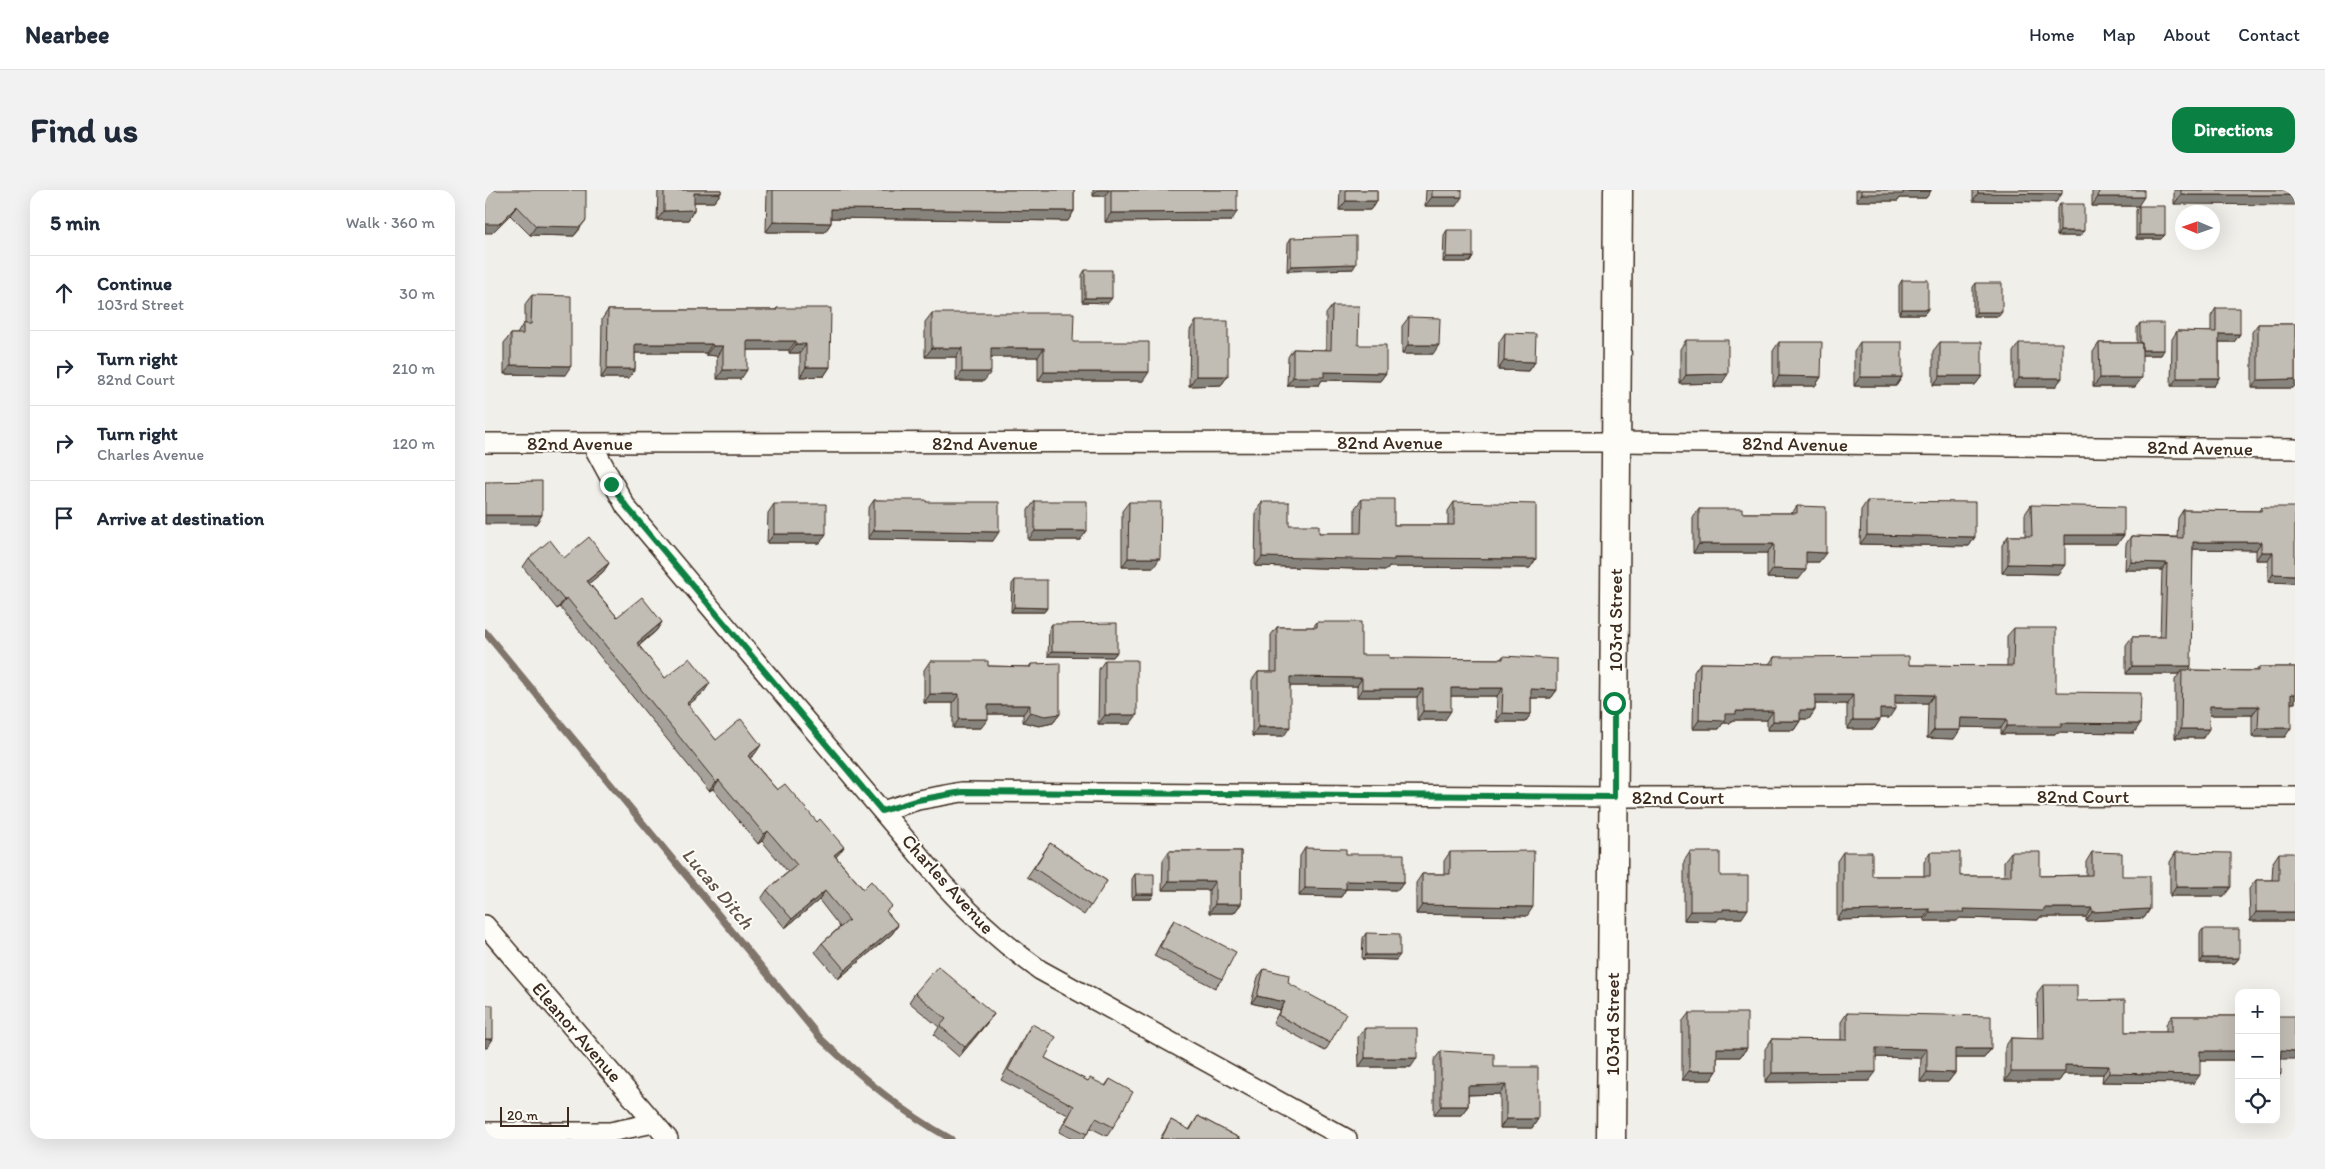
<!DOCTYPE html>
<meta charset="utf-8">
<style>
:root{--surface:#fff;--page:#f2f2f3;--text:#1f2937;--muted:#747a83;--line:#e0e1e3;--accent:#0b8043}
body{margin:0;font-family:Itim,sans-serif;background:var(--page);color:var(--text)}
.controls{position:absolute;right:15px;bottom:15px;display:grid;overflow:hidden;border-radius:10px;box-shadow:0 5px 20px #0002}
.controls button{width:45px;height:45px;display:grid;place-items:center;padding:0;border:0;border-bottom:1px solid var(--line);background:var(--surface);color:var(--text);font:25px sans-serif}
.compass{position:absolute;left:1690px;top:15px;width:45px;height:45px;border-radius:50%;background:var(--surface);box-shadow:0 5px 20px #0002;rotate:272deg}
.scale{position:absolute;left:15px;bottom:12px;width:69px;box-sizing:border-box;padding-left:5px;border:2px solid #3b2a1e;border-top:0;font-size:14px;line-height:18px;white-space:nowrap;color:#3b2a1e;-webkit-text-stroke:4px #fdfcf7;paint-order:stroke}
.stop{position:absolute;width:15px;height:15px;margin:-11px;border:4px solid #0b8043;border-radius:50%;background:#fff}
.stop.end{background:#0b8043;border-color:#fff;box-shadow:0 1px 5px #0008}
.list{margin:0;padding:0;list-style:none}
h2{display:flex;justify-content:space-between;align-items:center;height:65px;margin:0;padding:0 20px;font-size:21px}
h2 small{font-size:16px;font-weight:400;color:var(--muted)}
.list li{display:grid;grid-template-columns:32px 1fr auto;gap:15px;align-items:center;box-sizing:border-box;height:75px;padding:0 20px;border-top:1px solid var(--line)}
.list b{display:block;font-size:19px;white-space:nowrap}
.list p{margin:0;font-size:16px;white-space:nowrap;color:var(--muted)}
.list em{font-size:16px;font-style:normal;color:var(--muted)}
.icon{flex:none;width:28px;height:28px;fill:none;stroke:currentColor;stroke-width:2;stroke-linecap:round;stroke-linejoin:round}
.map{position:relative;flex:none;width:1810px;height:949px;overflow:hidden;border-radius:15px}
header{display:flex;align-items:center;gap:30px;box-sizing:border-box;height:70px;padding:0 25px;background:var(--surface);border-bottom:1px solid var(--line)}
header strong{font-size:24px}
nav{display:flex;gap:28px;margin-inline-start:auto;font-size:18px}
.intro{display:flex;align-items:center;justify-content:space-between;box-sizing:border-box;height:120px;padding:0 30px}
h1{margin:0;font-size:35px}
.button{padding:12px 22px;border-radius:15px;background:var(--accent);color:#fff;font-size:18px;font-weight:700}
main{display:flex;gap:30px;padding:0 30px}
aside{flex:1;background:var(--surface);border-radius:15px;box-shadow:0 5px 20px #0002}
.map>svg:first-child{display:block}
.lines{fill:none;stroke-linecap:round;stroke-linejoin:round}
.stream{stroke:#80746b;stroke-width:7}
.street-casing{stroke:#3b2a1e;stroke-width:22}
.secondary-casing{stroke:#3b2a1e;stroke-width:31}
.street{stroke:#fdfcf7;stroke-width:19}
.secondary{stroke:#fdfcf7;stroke-width:28}
.wall{fill:#a6a29b;stroke:#3b2a1e}
.shaded-wall{fill:#87847e;stroke:#3b2a1e}
.building{fill:#c1bcb4;stroke:#3b2a1e}
.route{stroke:#0b8043;stroke-width:6}
.labels{text-anchor:middle;dominant-baseline:central;stroke-width:4;stroke-linejoin:round;paint-order:stroke}
.street-label{font-size:19px;fill:#3b2a1e;stroke:#fdfcf7}
.water-label{font-size:20px;font-style:italic;fill:#63554b;stroke:#fdfcf7}
</style>
<header>
<strong>Nearbee</strong>
<nav><a>Home</a><a>Map</a><a>About</a><a>Contact</a></nav>
</header>
<div class="intro"><h1>Find us</h1><a class="button">Directions</a></div>
<main>
<aside>
<h2>5 min<small>Walk · 360 m</small></h2>
<ul class="list">
<li><svg class="icon" aria-label="ahead" viewBox="0 0 24 24"><path d="M12 20V5M6 11l6-6 6 6"/></svg><div><b>Continue</b><p>103rd Street</p></div><em>30 m</em></li>
<li><svg class="icon" aria-label="right" viewBox="0 0 24 24"><path d="M7 20v-9h11M14 6l5 5-5 5"/></svg><div><b>Turn right</b><p>82nd Court</p></div><em>210 m</em></li>
<li><svg class="icon" aria-label="right" viewBox="0 0 24 24"><path d="M7 20v-9h11M14 6l5 5-5 5"/></svg><div><b>Turn right</b><p>Charles Avenue</p></div><em>120 m</em></li>
<li><svg class="icon" aria-label="arrive" viewBox="0 0 24 24"><path d="M6 21V4h12l-3 4 3 4H6"/></svg><div><b>Arrive at destination</b></div></li>
</ul>
</aside>
<div class="map">
<svg width="1810" height="949" viewBox="0 0 1810 949">
<rect width="100%" height="100%" fill="#f1efea"/>
<filter id="ink" filterUnits="userSpaceOnUse"><feTurbulence type="fractalNoise" baseFrequency=".02" numOctaves="2"/><feDisplacementMap in="SourceGraphic" scale="10" xChannelSelector="R" yChannelSelector="G"/><feConvolveMatrix kernelMatrix="1 2 1 2 8 2 1 2 1" color-interpolation-filters="sRGB"/></filter>
<g filter="url(#ink)">
<g class="lines">
<path class="stream" d="M0,442L336,849C376,887 417,922 466,949"/>
<g class="street-casing">
<path id="street" d="M0,253L1131,252L1810,259
M107,254L141,317L460,696C489,728 520,755 555,780L862,949
M397,621L433,610L477,602L1129,607L1810,606
M0,735L183,949
M0,942H125L169,933"/>
</g>
<g class="secondary-casing">
<path id="secondary" d="M1126,949L1133,0"/>
</g>
<use href="#street" class="street"/>
<use href="#secondary" class="secondary"/>
</g>
<path class="wall" d="M0,0L95,39L89,46L45,45L25,25L7,43Z
M173,0H236V3L229,12H209V20L203,30H172Z
M282,0H589V21L583,31L346,28V33L340,42H281Z
M608,0H752L746,31L620,32V6H608Z
M855,0H892V11L885,20H854Z
M941,0H977L971,16H940Z
M1371,0H1446L1441,8H1415L1413,11H1371Z
M1488,0H1577L1571,12L1488,11Z
M1607,0H1659L1653,16H1607Z
M1689,0H1810L1689,14Z
M1575,14L1599,41L1596,46H1572V18Z
M1654,16L1680,45L1676,49H1651V20Z
M962,40L988,67L985,72H958L959,45Z
M806,48L868,79L802,81L803,53Z
M600,80L623,113L597,112V85Z
M1417,90L1443,119L1439,124H1414V95Z
M1491,93L1514,126H1488V97Z
M47,105L80,185L19,184V153L26,144H32L38,134H40V114Z
M847,116L873,155L901,183L895,191L837,190L834,195H802L803,167L808,159L841,160V124Z
M292,118L345,177L339,186L315,187V163H304V160H262L256,189H232V166L221,165V163H150V179L144,188H116L117,129L123,120H290Z
M1731,118L1755,144L1749,152H1734V188L1729,196H1686L1687,149L1692,141L1726,142V126Z
M447,123L588,152L658,191H553V167H506L499,191H471V167H440V132Z
M924,127L948,164H917V136Z
M711,131L743,186L736,195L704,196L705,140Z
M1655,133L1679,160L1676,165H1657L1650,197H1608V162L1614,153H1652V138Z
M1773,134H1810V196L1808,198H1767V142Z
M1020,143L1050,172L1044,181L1013,180L1014,152Z
M1201,150L1237,193L1195,194V159Z
M1294,152L1336,187L1330,196H1288V161Z
M1375,152L1417,187L1411,196H1369V161Z
M1455,152L1497,186L1490,195H1448V161Z
M1534,153L1577,188L1570,197H1528V162Z
M877,309L909,335H963V321L969,312L1045,378L904,377L902,380L770,376L771,321L777,312L804,335L834,343H870V318Z
M389,310L441,312L508,351L383,349V319Z
M550,311L595,350H543V320Z
M1382,311L1490,347L1484,356L1375,354L1376,320Z
M644,312L669,377H637V321Z
M289,314L335,353H282L283,323Z
M1546,315L1639,345L1632,354H1580L1573,384L1517,383V355L1523,346H1540V324Z
M1312,316L1334,372H1321L1314,389L1282,388V363H1208V328L1214,319L1257,323H1307Z
M1777,317L1810,393L1783,392V370H1771V360L1708,359L1703,480L1771,481L1774,477H1810V513H1806L1800,547H1767V525H1725L1718,548H1690V490L1694,484H1641V455L1647,447H1675L1677,380H1640L1641,354L1646,346L1692,347L1693,328L1698,320L1773,321Z
M44,368H79L124,373L118,382L104,393L132,427L177,432L171,441L154,456L180,488L219,502L203,515L231,550L270,564L265,568L292,600L332,632L359,657L351,667L378,699L402,722L413,735L407,744L353,789L330,762L337,753L355,737L334,710L300,738L276,709L282,700L303,682L277,651L273,654L228,599L224,601L75,417L72,419L38,377Z
M530,390L562,418L559,422H526L527,394Z
M832,432L876,465L904,468L1016,469L1018,466L1072,500L1066,508H1046V524L1040,532H1011L1012,506H966L960,530H932V507H872V496H805L799,546H767V490L773,482H786V445L792,437H828Z
M567,434L632,462L628,467L563,466L564,439Z
M1529,438L1571,502L1649,543L1572,542L1570,544H1516V538L1475,537L1469,549L1442,548L1443,513H1410L1404,528H1395V530L1389,539H1362V514H1330V520L1324,529H1315V531L1309,540H1282V530H1247L1245,533H1238L1234,539H1208L1209,482L1215,473L1284,474L1289,467L1424,475L1522,476V446Z
M620,470L645,534H613L614,479Z
M445,471L503,476L544,477L546,474L575,524L568,533L554,536L538,532V524H503L496,538H468V513H439V480Z
M565,653L622,691L599,725L542,687Z
M820,658L861,664L919,692L913,700L861,699L856,707L814,706L815,666Z
M684,661H756V714L749,723H724V700H677L678,670Z
M965,662L1042,726L931,724V693L937,684H959V671Z
M1205,662L1235,686L1257,728H1234L1232,731L1199,730V671Z
M1358,662L1387,686H1439V672L1445,662L1475,686H1519V671L1526,662L1555,686L1601,685V672L1607,662L1637,686L1665,719L1659,728L1601,731V727H1555L1553,730L1475,728L1472,731H1439V728L1352,730V671Z
M1691,662L1739,706H1685V672Z
M1794,663L1810,731H1765L1764,699L1771,690H1787L1788,672Z
M650,684L669,704L666,709H647V689Z
M689,730L737,789L730,798L669,766L683,739Z
M1718,739L1754,768L1750,773H1715V743Z
M881,743L911,770L877,769L878,748Z
M779,779L803,793L845,853L840,861L788,833L795,820L766,813L773,787Z
M1558,795L1592,811L1640,842H1681V834L1687,826H1754V870H1715L1709,893L1617,892L1618,884H1579L1574,891H1520V857L1526,848L1553,849L1552,803Z
M430,803L509,824L502,833L474,867L449,845L454,837L424,812Z
M1204,823L1262,858L1255,867H1232V881L1226,890H1197V832Z
M1362,823L1506,859L1499,868H1470V883L1463,892H1435L1436,868L1391,867L1384,891L1280,892V859L1287,849L1356,850V832Z
M547,834L560,868L603,891L620,896L625,889L628,937L622,946L606,938L598,949H587L574,942L583,925L516,890L541,843Z
M880,838L926,877H874L873,847Z
M956,861L1009,877L1053,929L1047,938H1015V904L983,905V916L976,925H949V870Z
M713,926L756,949H675L686,930L704,940Z"/>
<path class="shaded-wall" d="M612,0H624L620,6H608Z
M1418,1H1446L1441,8H1415L1413,11H1371L1376,4Z
M209,3H236L229,12H203Z
M1493,3L1577,4L1571,12L1488,11Z
M1696,5H1810V15L1689,14Z
M947,7H977L971,16H940Z
M1613,7H1659L1653,16H1607Z
M861,11H892L885,20H854Z
M32,16L25,25L7,43H0V34Z
M346,19L589,21L583,31L340,28Z
M209,20L203,30H172L179,21Z
M752,22L746,31L620,32L626,23Z
M101,30L89,46L45,45L51,36Z
M288,32L346,33L340,42H281Z
M1575,41H1599L1596,46H1572Z
M1654,45H1680L1676,49H1651Z
M961,67H988L985,72H958Z
M871,74L868,79L802,81L806,76Z
M600,108H627L623,113L597,112Z
M1417,119H1443L1439,124H1414Z
M1491,122H1517L1514,126H1488Z
M1734,144H1755L1749,152H1729Z
M262,151H311L304,160H256Z
M150,154H227L221,163H144Z
M311,154H321L315,163H304Z
M923,155H954L948,164H917Z
M228,156H238L232,166L221,165Z
M447,158H477L471,167H440Z
M506,158H559L553,167H499Z
M1655,160H1679L1676,165H1652Z
M1019,171L1050,172L1044,181L1013,180Z
M26,175L86,176L80,185L19,184Z
M321,177H345L339,186L315,187Z
M122,179H150L144,188H116Z
M238,180H262L256,189H232Z
M477,182H506L499,191H471Z
M559,182H664L658,191H553Z
M839,182L901,183L895,191L837,190L834,195H802L808,187Z
M1243,184L1237,193L1195,194L1201,185Z
M711,186H743L736,195L704,196Z
M1294,186L1336,187L1330,196H1288Z
M1455,186H1497L1490,195H1448Z
M1375,187H1417L1411,196H1369Z
M1534,188H1577L1570,197H1528Z
M1615,188H1657L1650,197H1608Z
M1692,188H1734L1729,196H1686Z
M1810,189V196L1808,198H1767L1773,190Z
M0,325H57L51,334H0Z
M389,340L514,342L508,351L383,349Z
M550,341H602L595,350H543Z
M289,344H341L335,353H282Z
M1382,345L1490,347L1484,356L1375,354Z
M1580,345H1639L1632,354H1573Z
M1708,352H1776L1771,360L1703,359Z
M1214,354H1289L1282,363H1208Z
M1321,362L1341,363L1334,372H1314Z
M1776,362H1788L1783,370H1771Z
M777,367L909,368L1051,369L1045,378L904,377L902,380L770,376Z
M643,368H675L669,377H637Z
M1646,372L1682,373L1677,380H1640Z
M124,373L118,382L96,400L102,391Z
M1523,374L1580,375L1573,384L1517,383Z
M1288,379L1321,380L1314,389L1282,388Z
M1788,384L1810,385V393L1783,392Z
M82,408L75,417L72,419L79,410Z
M529,417L562,418L559,422H526Z
M177,432L171,441L145,462L152,453Z
M567,461L632,462L628,467L563,466Z
M1647,476H1706L1701,484L1697,480L1694,484H1641Z
M805,487L877,488L872,496H799Z
M225,493L219,502L195,522L202,513Z
M966,498H1018L1012,506H960Z
M877,499H938L932,507H872Z
M1046,499L1072,500L1066,508H1040Z
M445,504H474L468,513H439Z
M1410,504L1449,505L1443,513H1404Z
M1806,504H1810V513H1800Z
M1330,505H1368L1362,514H1324Z
M503,515H545L538,524H496Z
M1725,516H1774L1767,525H1719Z
M1395,519H1410L1404,528H1389Z
M1315,520H1330L1324,529H1309Z
M938,521H966L960,530H932Z
M1251,521H1288L1282,530H1247L1245,533H1238L1234,539H1208L1214,530Z
M545,522L575,524L568,533L554,536L538,532Z
M1017,523L1046,524L1040,532H1011Z
M620,525H652L645,534H613Z
M1476,528L1522,529L1516,538L1470,537Z
M474,529H503L496,538H468Z
M1368,530H1395L1389,539H1362Z
M1288,531H1315L1309,540H1282Z
M1576,533L1655,534L1649,543L1572,542L1570,544H1516L1522,536Z
M773,537H805L799,546H767Z
M1773,538H1806L1800,547H1767Z
M1696,539H1724L1718,548H1690Z
M1449,540H1475L1469,549L1442,548Z
M276,555L270,564L257,575L263,566Z
M234,590L228,599L224,601L231,592Z
M283,641L277,651L273,654L279,644Z
M359,657L352,666L343,674L349,665Z
M684,691H730L724,700H677Z
M861,691L919,692L913,700L861,699L856,707L814,706L820,698Z
M1691,697H1746L1739,706H1685Z
M340,701L334,710L300,738L307,729Z
M651,704H669L666,709H647Z
M730,714H756L749,723H724Z
M937,715L1048,717L1042,726L931,724Z
M1559,718H1607L1601,727H1555L1553,730L1475,728L1472,731H1439L1445,722L1478,719Z
M1238,719H1263L1257,728H1234L1232,731L1199,730L1205,721Z
M1445,719L1439,728L1352,730L1358,721Z
M1665,719L1659,728L1601,731L1607,722Z
M1771,722H1810V731H1765Z
M413,735L407,744L353,789L360,780Z
M881,765H915L911,770L877,769Z
M1718,768H1754L1750,773H1715Z
M772,806L800,812L795,820L766,813Z
M509,824L502,833L474,867L480,857Z
M0,849H8L2,858H0Z
M1232,858H1262L1255,867H1226Z
M1391,858L1442,859L1436,868L1384,867Z
M1470,859H1506L1499,868H1463Z
M1796,860L1810,861V869H1791Z
M1715,861H1754V870H1709Z
M880,868H932L926,877H874Z
M1580,875L1624,876L1618,884H1579L1574,891H1520L1526,882Z
M1204,881H1232L1226,890H1197Z
M1391,882L1384,891L1280,892L1287,883Z
M1442,882L1470,883L1463,892H1435Z
M1624,883L1715,885L1709,893L1617,892Z
M1791,884H1796L1791,890Z
M1021,895L1015,904L976,905L983,896Z
M956,916H983L976,925H949Z
M1021,929H1053L1047,938H1015Z"/>
<path class="building" d="M0,0H101V30L95,37L51,36L32,16L14,34H0Z
M179,0H236V3H209V20L179,21Z
M288,0H589V21L346,19V33L288,32Z
M626,0H752V22L626,23Z
M861,0H892V11H861Z
M947,0H977V7H947Z
M1376,0H1446V1H1418V4H1376Z
M1493,0H1577V4L1493,3Z
M1614,0H1659V7H1613Z
M1696,0H1810V5H1696Z
M1575,14H1599V41H1575Z
M1654,16H1680V45H1654Z
M962,40H988V67H961Z
M871,46V74L806,76V48Z
M600,80H627V108H600Z
M1417,90H1443V119H1417Z
M1491,93H1517V122H1491Z
M47,105L86,106V176L26,175V144H38V134H46Z
M847,116H874L873,155H901V183L839,182V187H808V159L846,160Z
M292,118H346L345,177H321V154H311V151H262V180H238V156H228L227,154H150V179H122L123,120H292Z
M1731,118H1755V144H1734V188H1692V141L1731,142Z
M447,123H589L588,152H664V182H559V158H506V182H477V158H447Z
M924,127L955,128L954,155H923Z
M711,131H743V186H711Z
M1655,133H1679V160H1657V153H1655Z
M1773,134H1810V189L1773,190Z
M1020,143L1051,144L1050,172L1019,171Z
M1201,150H1243V184L1201,185Z
M1294,152H1337L1336,187L1294,186Z
M1375,152H1417V187H1375Z
M1455,152H1497V186H1455Z
M1534,153H1577V188H1534Z
M1614,153H1657V188H1615Z
M57,291V325H0V292Z
M877,309H909V335H969V312L1051,314V369L909,368V370L777,367V312H804V335H834V343H876Z
M389,310H441V312H514V342L389,340Z
M550,311H602V341H550Z
M1382,311L1490,312V347L1382,345Z
M644,312H676L675,368H643Z
M289,314H341V344H289Z
M1546,315L1639,317V345H1580V375L1523,374V346H1547Z
M1312,316L1341,317V363L1321,362V380L1288,379L1289,354H1214V319H1257V323H1312Z
M1777,317H1810V385L1788,384V362H1776V352H1708L1706,476H1647V447H1680L1682,373L1646,372V346L1698,348V320L1776,321Z
M104,347L124,373L102,391L132,427L157,407L177,432L152,453L180,488L205,468L225,493L202,513L231,550L256,529L276,555L263,566L292,600L300,594L332,632L335,629L359,657L349,665L378,699L386,691L407,716L401,721L413,735L360,780L337,753L364,730L340,701L307,729L282,700L312,675L283,641L279,644L234,590L231,592L82,408L79,410L44,368L65,350L79,368Z
M530,390H562V418L529,417Z
M832,432H876V465H904V468L1018,469V466L1072,469V500L1046,499V524L1017,523L1018,498H966V521H938V499H877V488L805,487V537H773V482H792V437H832Z
M632,433V462L567,461V434Z
M1529,438H1571V502L1656,503L1655,534L1576,533V536H1522V529L1476,528L1475,540H1449V505L1410,504V519H1395V530H1368V505H1330V520H1315V531H1288V521H1251V524H1240V531L1214,530L1215,473L1289,474V467L1424,466V475L1528,476Z
M620,470H652V525H620Z
M445,471H503V476L546,477V474L575,473V524L560,526L545,522V515H503V529H474V504H445Z
M1774,477H1810V504H1806V538H1773L1774,516H1725L1724,539H1696L1697,480L1774,481Z
M565,653L622,691L606,716L549,678Z
M820,658L861,659V664H919V692L861,691V699L820,698Z
M684,661H756V714H730V691H684Z
M1049,661L1048,717L937,715V684H965V662Z
M1205,662H1235V686H1263V719H1238V721H1205Z
M1358,662H1387V686H1445V662H1475V686H1526V662H1555V686L1607,685V662L1637,663V686H1665V719L1607,722V718H1559V721L1478,719L1479,722H1445V719L1358,721Z
M1691,662L1746,663V697H1691Z
M1794,663H1810V722H1771V690H1794Z
M650,684H669V704H651Z
M689,730L751,762L737,789L675,757Z
M1718,739H1754V768H1718Z
M881,743L915,744V765H881Z
M453,776L509,824L480,857L455,836L461,829L430,803Z
M779,779L804,785L803,793L861,824L845,853L793,825L800,812L772,806Z
M1558,795H1592V811L1640,810V842H1687V826H1754V861H1715V885L1624,883V876L1580,875V882H1526V848L1559,849Z
M0,815H8V849H0Z
M1204,823H1262V858H1232V881H1204Z
M1362,823L1506,826V859H1470V883L1442,882V859L1391,858V882L1287,883V849L1362,850Z
M1791,826H1810V861L1796,860V884H1791Z
M547,834L571,847L560,868L603,891L605,888L621,896L625,889L648,902L628,937L611,928L602,944L580,933L589,916L523,880Z
M880,838H932V868H880Z
M956,861L1009,864V877H1053V929H1021V895L983,896V916H956Z
M713,926L756,949H676L686,930L705,940Z"/>
</g>
<g class="lines" filter="url(#ink)">
<path class="route" d="M126,294L141,316L397,621L433,610L477,602L1129,607V513"/>
</g>
<g class="labels">
<g class="street-label">
<text x="905" y="252">82nd Avenue</text>
<text x="95" y="253">82nd Avenue</text>
<text x="500" y="253">82nd Avenue</text>
<text transform="translate(1310 254) rotate(1)">82nd Avenue</text>
<text transform="translate(1715 258) rotate(1)">82nd Avenue</text>
<text transform="translate(1130 430) rotate(-90)">103rd Street</text>
<text x="1598" y="606">82nd Court</text>
<text x="1193" y="607">82nd Court</text>
<text transform="translate(463 694) rotate(48)">Charles Avenue</text>
<text transform="translate(1127 834) rotate(-90)">103rd Street</text>
<text transform="translate(92 842) rotate(49)">Eleanor Avenue</text>
</g>
<g class="water-label">
<text transform="translate(233 698) rotate(50)">Lucas Ditch</text>
</g>
</g>
</svg>
<div class="controls">
<button>+</button>
<button>−</button>
<button><svg class="icon" aria-label="locate" viewBox="0 0 24 24"><circle cx="12" cy="12" r="6"/><path d="M12 2v4M12 18v4M2 12h4M18 12h4"/></svg></button>
</div>
<svg class="compass" viewBox="-18 -18 36 36"><path d="M0-13l5 13h-10z" fill="#e53935"/><path d="M0 13l5-13h-10z" fill="#747a83"/></svg>
<div class="scale">20 m</div>
<div class="stop" style="left:1129px;top:513px"></div>
<div class="stop end" style="left:126px;top:294px"></div>
</div>
</main>
